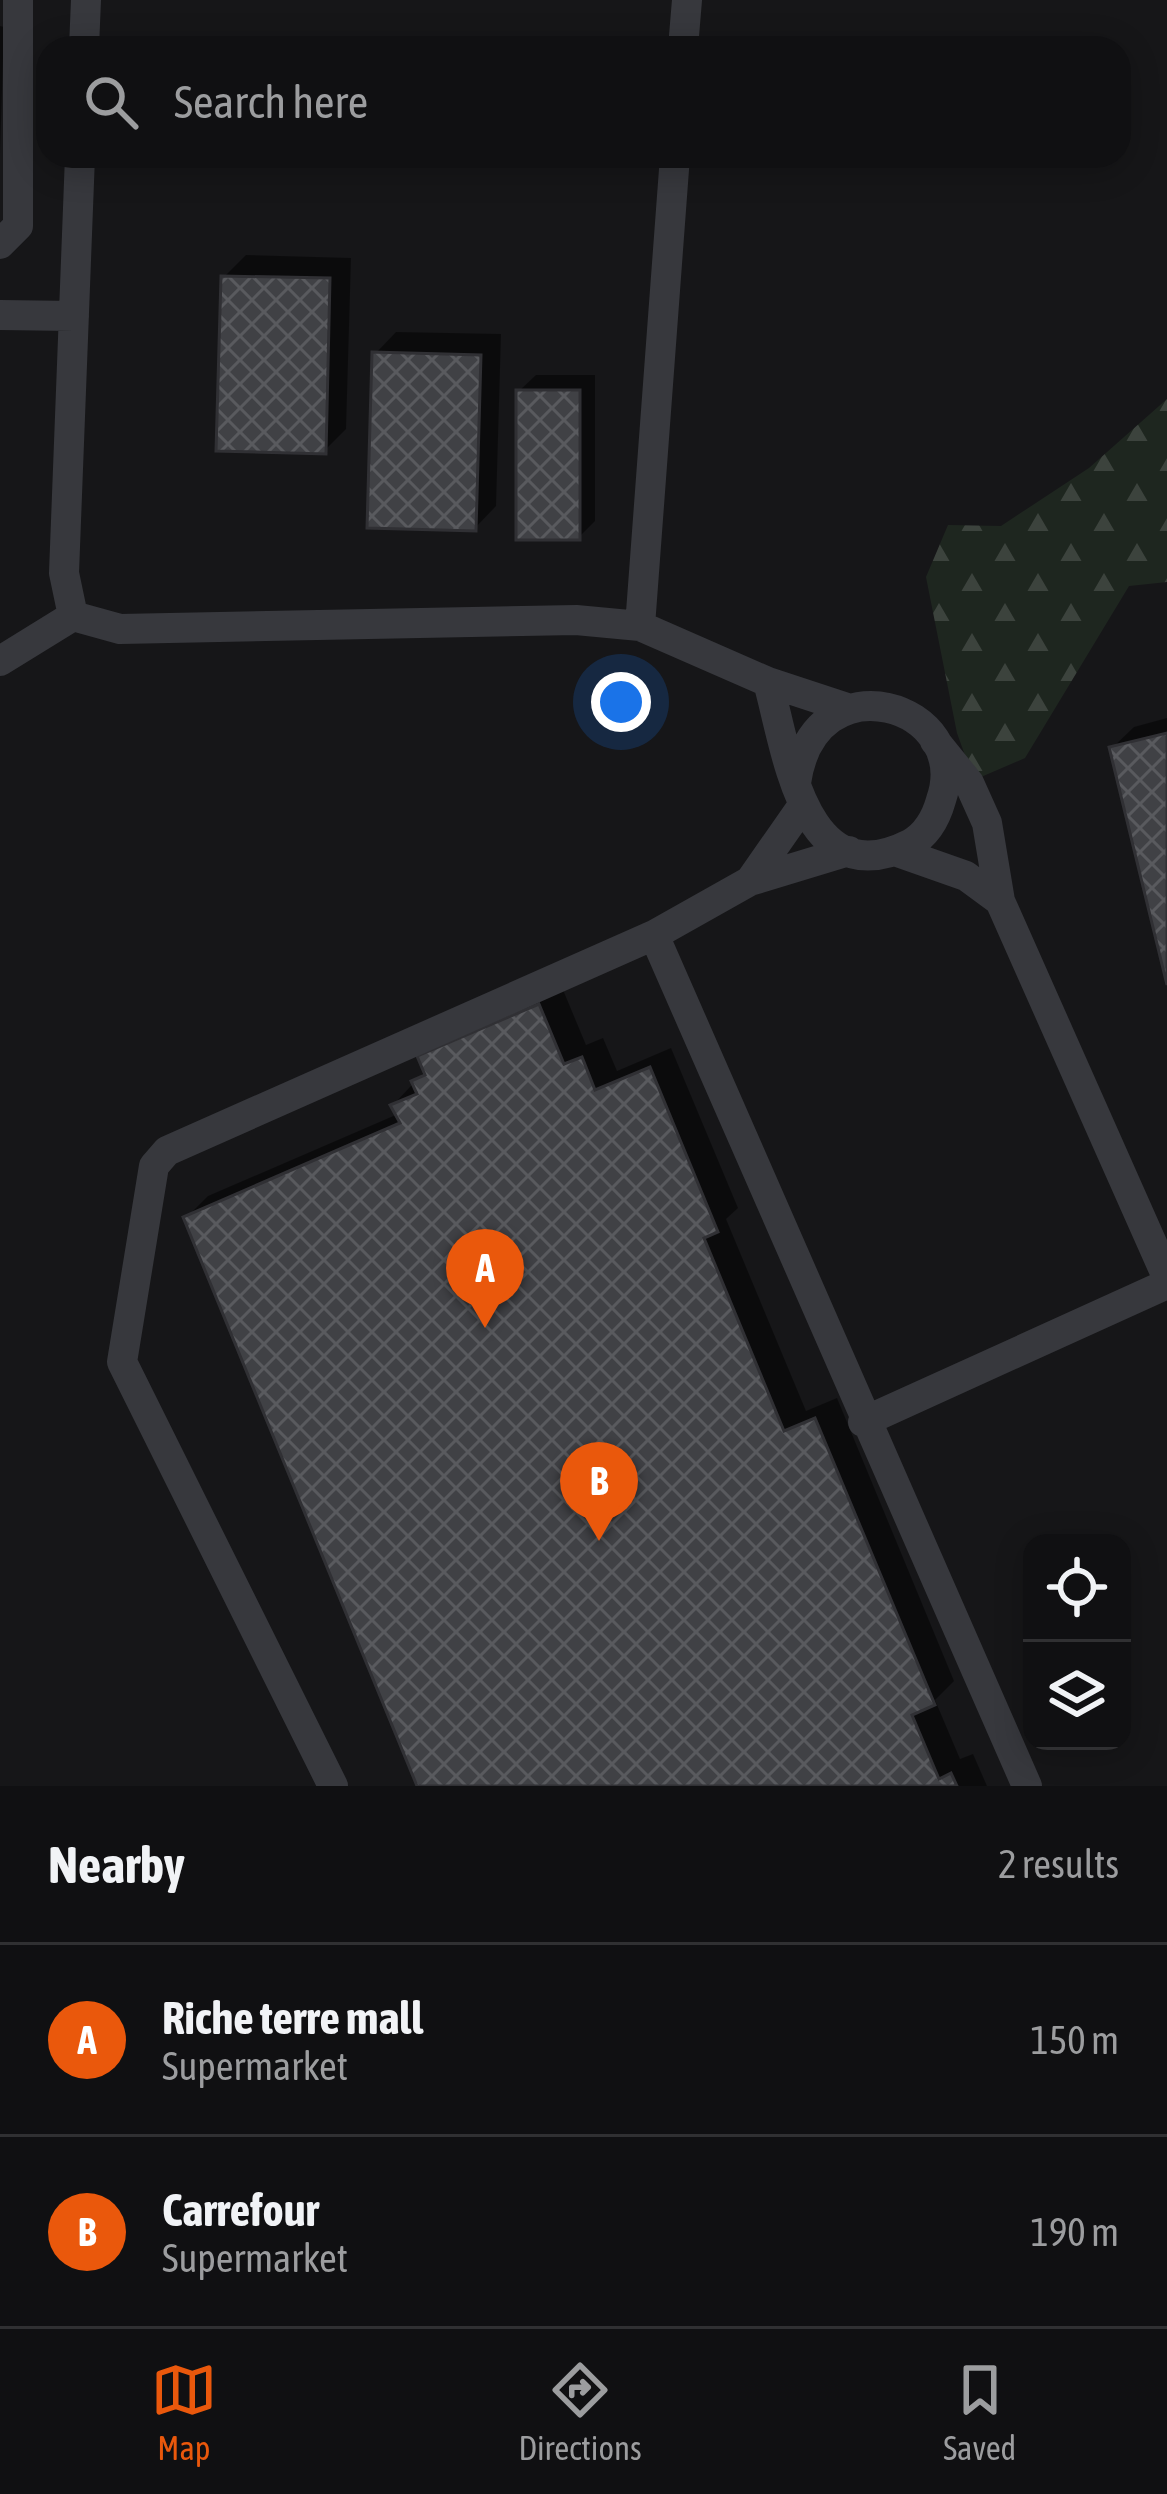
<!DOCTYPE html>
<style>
:root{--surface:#101012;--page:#1e1e20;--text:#f1f3f6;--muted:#9c9d9f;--line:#303032;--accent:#ea580c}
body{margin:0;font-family:"Asap Condensed",sans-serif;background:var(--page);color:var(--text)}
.controls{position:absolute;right:36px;bottom:36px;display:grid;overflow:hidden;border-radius:24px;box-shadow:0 6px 30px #0003}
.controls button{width:108px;height:108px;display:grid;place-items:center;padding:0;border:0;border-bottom:3px solid var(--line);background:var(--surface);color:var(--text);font:60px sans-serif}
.you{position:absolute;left:621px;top:702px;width:42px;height:42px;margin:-30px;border:9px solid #fff;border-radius:50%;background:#1a73e8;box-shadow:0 0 0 18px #1a73e833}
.badge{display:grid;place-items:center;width:78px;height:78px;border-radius:50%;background:var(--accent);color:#fff;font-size:39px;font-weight:700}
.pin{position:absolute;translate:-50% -99px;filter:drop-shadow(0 3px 6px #0008)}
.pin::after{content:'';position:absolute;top:63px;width:42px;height:36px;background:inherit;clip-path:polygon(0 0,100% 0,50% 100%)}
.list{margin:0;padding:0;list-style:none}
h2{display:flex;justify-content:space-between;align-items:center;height:156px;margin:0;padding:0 48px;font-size:51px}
h2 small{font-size:39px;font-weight:400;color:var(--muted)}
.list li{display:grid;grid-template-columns:78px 1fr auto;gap:36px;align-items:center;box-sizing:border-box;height:192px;padding:0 48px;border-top:3px solid var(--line)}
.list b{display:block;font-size:45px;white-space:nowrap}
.list p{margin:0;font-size:39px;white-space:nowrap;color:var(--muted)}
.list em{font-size:39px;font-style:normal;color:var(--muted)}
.icon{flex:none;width:66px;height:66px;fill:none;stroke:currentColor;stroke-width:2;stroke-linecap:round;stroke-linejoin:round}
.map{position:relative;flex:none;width:1167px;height:1786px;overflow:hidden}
.search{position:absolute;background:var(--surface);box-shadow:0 6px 30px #0003;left:36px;right:36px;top:36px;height:132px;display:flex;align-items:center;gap:30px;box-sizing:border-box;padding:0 42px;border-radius:36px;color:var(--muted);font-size:45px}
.sheet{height:540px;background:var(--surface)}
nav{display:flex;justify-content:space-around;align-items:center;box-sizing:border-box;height:168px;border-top:3px solid var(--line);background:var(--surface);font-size:33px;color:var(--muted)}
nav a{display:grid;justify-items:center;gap:6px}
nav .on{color:var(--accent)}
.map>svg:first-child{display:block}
.forest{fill:url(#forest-firs)}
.shadow{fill:#0007}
.building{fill:url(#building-cross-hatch);stroke:#303034;stroke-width:3}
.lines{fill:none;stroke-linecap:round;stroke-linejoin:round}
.minor{stroke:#37383d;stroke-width:30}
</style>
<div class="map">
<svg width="1167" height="1786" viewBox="0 0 1167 1786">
<defs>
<pattern id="forest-firs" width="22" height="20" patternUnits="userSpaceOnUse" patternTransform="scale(3)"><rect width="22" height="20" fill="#1e261f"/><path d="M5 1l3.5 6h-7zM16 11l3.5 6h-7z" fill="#3c433d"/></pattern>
<pattern id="building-cross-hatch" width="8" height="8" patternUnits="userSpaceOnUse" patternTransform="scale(3)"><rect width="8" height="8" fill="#404145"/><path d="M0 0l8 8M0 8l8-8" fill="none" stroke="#595a5e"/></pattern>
</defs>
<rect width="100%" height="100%" fill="#161618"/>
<path class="forest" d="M1167,399V582L1129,586L1025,758L974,780L957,733L926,577L948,525L1001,526L1089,468Z"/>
<path class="shadow" d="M0,26L4,27L0,153Z
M246,255L351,258L346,429L324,451L224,277Z
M396,332L501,334L496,506L475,528L375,354Z
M536,375H595V521L579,537L519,391Z
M1167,718V972L1112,748L1134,727Z
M561,985L586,1045L603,1038L617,1071L671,1048L738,1208L726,1219L806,1411L837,1398L954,1681L935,1700L960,1759L973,1754L987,1786H420L186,1218L208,1196L398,1114L393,1105L426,1070L421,1057Z"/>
<path class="building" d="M221,276L330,278L326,454L216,451Z
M372,352L481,355L476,531L367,528Z
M516,390H580V540H516Z
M1167,733V985L1109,747Z
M539,1004L564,1064L582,1057L595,1090L650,1067L718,1232L704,1238L784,1431L815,1418L935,1705L912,1715L939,1779L951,1773L957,1786H417L183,1217L400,1123L390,1105L417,1094L411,1081L425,1075L417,1056Z"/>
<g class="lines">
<path class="minor" d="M84,48L86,0
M683,48L687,0
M0,244L18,226V0
M0,315L74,316
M73,616L64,573L80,156
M640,626L675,156
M0,661L73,616L120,629L576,620L640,626L768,682L847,708
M768,682C787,750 803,898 910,844C926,835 936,818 941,800C974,705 814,655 796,783
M935,741L969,783L987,823L1000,901L1167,1277
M849,851L750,881L654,935L1027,1786
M895,851L966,876L1000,901
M750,881L801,808
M863,1422L1167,1284
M333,1786L122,1362L154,1166L167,1151L654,935"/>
</g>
</svg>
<div class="controls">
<button><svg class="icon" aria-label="locate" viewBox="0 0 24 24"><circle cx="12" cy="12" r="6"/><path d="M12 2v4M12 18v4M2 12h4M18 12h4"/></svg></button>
<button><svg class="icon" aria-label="layers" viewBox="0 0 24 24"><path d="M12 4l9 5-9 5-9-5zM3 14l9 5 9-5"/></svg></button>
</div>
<div class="you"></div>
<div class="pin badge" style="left:485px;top:1328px">A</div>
<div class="pin badge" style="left:599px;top:1541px">B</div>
<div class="search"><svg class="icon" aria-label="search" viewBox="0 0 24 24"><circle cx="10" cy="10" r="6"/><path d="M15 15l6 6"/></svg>Search here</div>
</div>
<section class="sheet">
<h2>Nearby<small>2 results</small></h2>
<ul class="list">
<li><span class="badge">A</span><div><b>Riche terre mall</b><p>Supermarket</p></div><em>150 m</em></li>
<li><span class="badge">B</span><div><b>Carrefour</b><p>Supermarket</p></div><em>190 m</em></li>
</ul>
</section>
<nav>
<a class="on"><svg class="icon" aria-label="map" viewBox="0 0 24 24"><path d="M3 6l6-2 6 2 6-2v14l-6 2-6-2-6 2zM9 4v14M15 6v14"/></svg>Map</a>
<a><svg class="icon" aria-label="directions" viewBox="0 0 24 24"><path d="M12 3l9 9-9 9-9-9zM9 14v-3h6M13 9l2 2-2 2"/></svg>Directions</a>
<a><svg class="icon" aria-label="saved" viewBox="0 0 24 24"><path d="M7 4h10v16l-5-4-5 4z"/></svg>Saved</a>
</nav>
